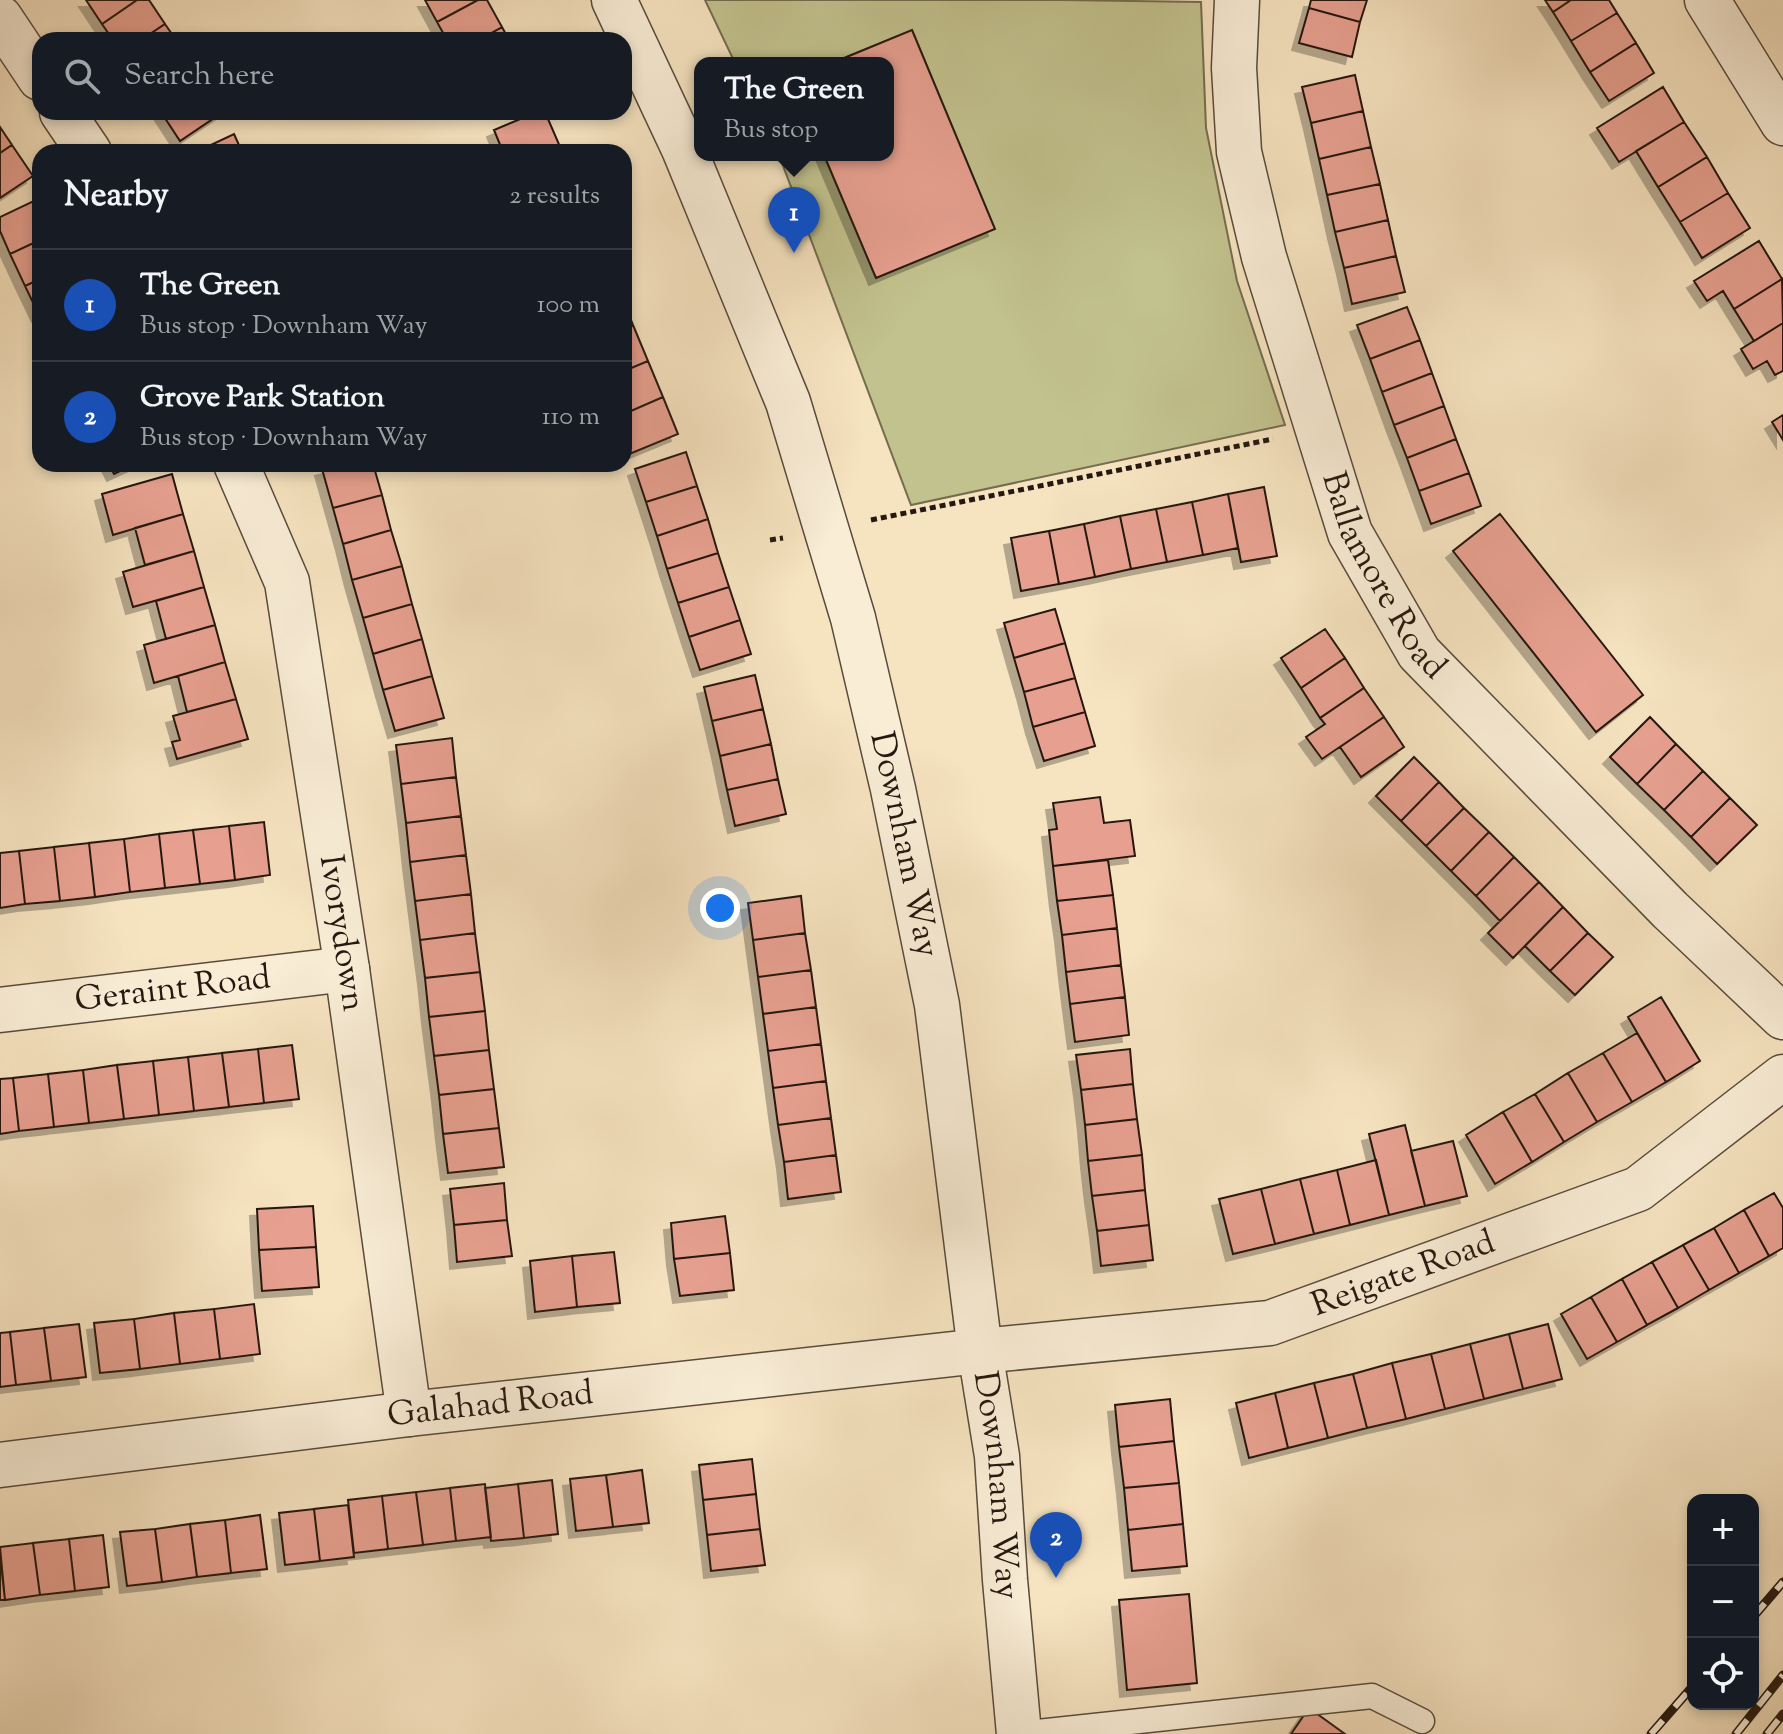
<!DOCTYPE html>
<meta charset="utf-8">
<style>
:root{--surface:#171b24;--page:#20242c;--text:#f1f3f6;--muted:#9ea1a6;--line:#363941;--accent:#ea580c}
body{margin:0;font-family:"Sorts Mill Goudy",serif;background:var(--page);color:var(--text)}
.controls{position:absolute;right:24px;bottom:24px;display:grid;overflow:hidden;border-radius:16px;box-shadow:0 4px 12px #0003}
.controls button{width:72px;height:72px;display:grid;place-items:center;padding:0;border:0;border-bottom:2px solid var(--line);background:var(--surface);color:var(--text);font:40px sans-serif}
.you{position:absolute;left:720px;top:908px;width:28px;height:28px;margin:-20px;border:6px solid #fff;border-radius:50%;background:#1a73e8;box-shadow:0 0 0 12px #1a73e833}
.badge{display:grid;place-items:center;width:52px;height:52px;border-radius:50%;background:var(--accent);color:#fff;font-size:26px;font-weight:700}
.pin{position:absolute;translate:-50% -66px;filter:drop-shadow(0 2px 4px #0008)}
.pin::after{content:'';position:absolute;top:42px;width:28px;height:24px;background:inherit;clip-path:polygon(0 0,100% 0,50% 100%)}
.popup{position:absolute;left:694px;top:57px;width:200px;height:104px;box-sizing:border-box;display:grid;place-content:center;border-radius:16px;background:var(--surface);filter:drop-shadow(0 2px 6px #0005);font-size:26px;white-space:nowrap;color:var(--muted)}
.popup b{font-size:30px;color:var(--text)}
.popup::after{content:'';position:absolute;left:50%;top:100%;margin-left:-16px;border:16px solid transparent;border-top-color:var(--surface)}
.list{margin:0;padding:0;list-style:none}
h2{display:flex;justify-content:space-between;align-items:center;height:104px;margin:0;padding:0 32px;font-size:34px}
h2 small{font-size:26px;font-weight:400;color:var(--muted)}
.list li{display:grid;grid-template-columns:52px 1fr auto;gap:24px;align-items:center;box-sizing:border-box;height:112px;padding:0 32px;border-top:2px solid var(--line)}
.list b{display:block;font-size:30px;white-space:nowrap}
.list p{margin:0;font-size:26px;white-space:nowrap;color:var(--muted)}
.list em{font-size:26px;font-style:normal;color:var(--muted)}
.icon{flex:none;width:44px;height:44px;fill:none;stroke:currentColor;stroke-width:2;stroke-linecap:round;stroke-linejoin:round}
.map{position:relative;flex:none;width:1783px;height:1734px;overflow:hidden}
.search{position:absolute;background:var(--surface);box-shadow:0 4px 12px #0003;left:32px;top:32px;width:600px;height:88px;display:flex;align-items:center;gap:20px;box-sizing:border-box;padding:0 28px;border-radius:24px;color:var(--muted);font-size:30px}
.panel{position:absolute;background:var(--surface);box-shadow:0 4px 12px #0003;left:32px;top:144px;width:600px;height:328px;border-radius:24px}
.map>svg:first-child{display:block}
.green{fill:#c2c28e;stroke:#746d4f;stroke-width:2}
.building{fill:#e7a090;stroke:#251810;stroke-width:2;filter:url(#shadow)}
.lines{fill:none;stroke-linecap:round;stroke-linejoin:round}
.service-casing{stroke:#594b3c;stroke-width:27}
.minor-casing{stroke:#594b3c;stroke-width:47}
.tertiary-casing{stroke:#594b3c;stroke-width:47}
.path{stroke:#251810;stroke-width:5;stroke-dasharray:6 4;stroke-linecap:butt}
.service{stroke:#f9edd6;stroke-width:24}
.minor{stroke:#f9edd6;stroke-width:44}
.tertiary{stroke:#f9edd6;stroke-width:44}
.rail-casing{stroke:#251810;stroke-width:9}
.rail{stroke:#f9edd6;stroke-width:6;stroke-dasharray:18;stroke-linecap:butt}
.labels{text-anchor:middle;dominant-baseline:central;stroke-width:8;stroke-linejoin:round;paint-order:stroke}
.street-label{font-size:34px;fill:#251810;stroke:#f9edd6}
</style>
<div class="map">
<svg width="1783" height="1734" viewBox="0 0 1783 1734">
<defs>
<filter id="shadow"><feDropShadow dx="-7" dy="7" stdDeviation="0" flood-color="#0004"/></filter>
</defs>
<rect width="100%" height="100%" fill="#f6e3c0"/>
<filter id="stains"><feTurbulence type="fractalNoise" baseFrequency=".0025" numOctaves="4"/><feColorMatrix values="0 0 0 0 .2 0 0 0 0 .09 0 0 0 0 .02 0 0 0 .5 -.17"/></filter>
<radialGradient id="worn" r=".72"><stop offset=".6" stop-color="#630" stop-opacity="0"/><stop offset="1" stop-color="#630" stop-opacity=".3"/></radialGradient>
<path class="green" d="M705,0H1063L1201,2L1206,128L1237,281L1285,425L911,505L779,155H824L876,278L994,228L912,30L832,63H735Z"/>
<path class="building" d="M86,0H137L102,24Z
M137,0H149L165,24L141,40H113L102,24Z
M425,0H478L437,22Z
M478,0H487L502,27L479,40H447L437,22Z
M1311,0H1367L1360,22L1309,8Z
M1545,0H1571L1553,12Z
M1571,0H1609L1617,13L1571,41L1553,12Z
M1309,8L1360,22L1352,57L1299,43Z
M1617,13L1636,43L1590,72L1571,41Z
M165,24L176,40H141Z
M502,27L509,40H479Z
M912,30L995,229L876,278L824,155H888V63H832Z
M1636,43L1654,73L1609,101L1590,72Z
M1355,75L1363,111L1311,123L1302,87Z
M1663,87L1684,122L1619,162L1597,128Z
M1363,111L1371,147L1319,159L1311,123Z
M161,112H223L180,141Z
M537,112H545L561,149L553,152H503L494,130Z
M1684,122L1707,157L1658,187L1636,151Z
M0,127L12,145L0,153Z
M234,134L242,152H196Z
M12,145L33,176L0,198V153Z
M1371,147L1380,184L1327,195L1319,159Z
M1707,157L1728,193L1680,222L1658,187Z
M1380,184L1388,220L1335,232L1327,195Z
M1728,193L1750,228L1702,258L1680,222Z
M40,198V240L10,254L0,231V217Z
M1388,220L1396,256L1344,268L1335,232Z
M40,240V279L25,286L10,254Z
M1759,241L1782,279L1734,309L1723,291L1707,301L1694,281Z
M1396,256L1405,292L1352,304L1344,268Z
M40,279V315H39L25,286Z
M1782,279L1783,323L1754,341L1734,309Z
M624,302L633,325L624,329Z
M1407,307L1420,340L1370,359L1357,325Z
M1783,323V371L1775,375L1767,361L1753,369L1741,349Z
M633,325L648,361L624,371V329Z
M1420,340L1432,373L1382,392L1370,359Z
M648,361L663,397L624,414V371Z
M1432,373L1444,406L1394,425L1382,392Z
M663,397L678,434L627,455L624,448V414Z
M1444,406L1456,439L1407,458L1394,425Z
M1783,415V440L1772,422Z
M1456,439L1469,473L1419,491L1407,458Z
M686,452L697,486L646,502L635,469Z
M109,464H135L114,474Z
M340,464H373L382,495L333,508L322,469Z
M1469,473L1481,506L1431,524L1419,491Z
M172,474L183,514L113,535L102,494Z
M697,486L708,519L657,536L646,502Z
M1264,487L1277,556L1241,562L1228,494Z
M1228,494L1238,548L1203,555L1192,502Z
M382,495L391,530L343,544L333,508Z
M1192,502L1203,555L1167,562L1156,509Z
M1156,509L1167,562L1131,569L1120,516Z
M183,514L194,551L145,565L135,528Z
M1500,514L1643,695L1596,732L1453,551Z
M1120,516L1131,569L1095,577L1084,524Z
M708,519L718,553L667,569L657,536Z
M1084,524L1095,577L1059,584L1049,531Z
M391,530L402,566L352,580L343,544Z
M1049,531L1059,584L1021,591L1011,538Z
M194,551L204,587L133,607L123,572Z
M718,553L729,587L678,603L667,569Z
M402,566L412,604L363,618L352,580Z
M204,587L215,625L166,639L156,601Z
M729,587L740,620L689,637L678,603Z
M412,604L422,639L373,654L363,618Z
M1055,609L1065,643L1014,658L1004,623Z
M740,620L751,654L700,670L689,637Z
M215,625L225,662L154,683L144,645Z
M1325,629L1345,658L1301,688L1281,658Z
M422,639L432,676L383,690L373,654Z
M1065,643L1075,678L1024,692L1014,658Z
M1345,658L1364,688L1320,718L1301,688Z
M225,662L236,699L187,712L178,676Z
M755,675L763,709L712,721L704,687Z
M432,676L444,718L395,731L383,690Z
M1075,678L1085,712L1033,727L1024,692Z
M1364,688L1384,717L1322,759L1306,737L1325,724L1320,718Z
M236,699L248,739L177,759L172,742L180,740L173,716Z
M763,709L771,744L720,756L712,721Z
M1085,712L1095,746L1044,761L1033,727Z
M1384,717L1404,747L1361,777L1340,747Z
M1650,717L1676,744L1637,784L1610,757Z
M452,738L456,777L401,784L396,745Z
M771,744L778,779L727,790L720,756Z
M1676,744L1703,771L1664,810L1637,784Z
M1414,757L1439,782L1401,821L1376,796Z
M1703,771L1730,798L1691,837L1664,810Z
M456,777L461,816L406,823L401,784Z
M778,779L786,814L735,826L727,790Z
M1439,782L1464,808L1426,846L1401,821Z
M1100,797L1104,823L1130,820L1135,856L1053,866L1049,830L1057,829L1053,803Z
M1730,798L1757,825L1717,864L1691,837Z
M1464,808L1489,832L1451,871L1426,846Z
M461,816L466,855L410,862L406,823Z
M264,822L270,875L235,880L229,826Z
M229,826L235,880L200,884L193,830Z
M193,830L200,884L165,888L159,834Z
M1489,832L1514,857L1476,896L1451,871Z
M159,834L165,888L130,892L124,839Z
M124,839L130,892L95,897L89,843Z
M89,843L95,897L60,901L54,847Z
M54,847L60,901L25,904L19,851Z
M19,851L25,904L0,908V853Z
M466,855L471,894L415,901L410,862Z
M1514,857L1539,882L1500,921L1476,896Z
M1108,860L1113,895L1057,901L1053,866Z
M1539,882L1563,907L1513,958L1488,933Z
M471,894L475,933L420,940L415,901Z
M1113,895L1117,928L1062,935L1057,901Z
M801,896L805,933L753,940L748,903Z
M1563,907L1588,933L1550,971L1525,946Z
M1117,928L1121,965L1066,972L1062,935Z
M475,933L480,972L425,978L420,940Z
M805,933L811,970L758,977L753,940Z
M1588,933L1613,957L1575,995L1550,971Z
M1121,965L1125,997L1070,1004L1066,972Z
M811,970L816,1007L763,1014L758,977Z
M480,972L485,1011L429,1017L425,978Z
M1125,997L1129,1035L1075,1042L1070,1004Z
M1661,997L1700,1061L1666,1082L1628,1017Z
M816,1007L821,1044L768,1051L763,1014Z
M485,1011L489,1050L434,1056L429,1017Z
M1637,1033L1666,1082L1632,1102L1603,1053Z
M821,1044L826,1081L773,1088L768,1051Z
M292,1045L299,1099L264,1103L258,1049Z
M258,1049L264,1103L229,1107L222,1053Z
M1130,1049L1133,1084L1081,1090L1076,1055Z
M489,1050L494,1089L439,1095L434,1056Z
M222,1053L229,1107L194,1111L188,1057Z
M1603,1053L1632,1102L1597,1122L1568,1073Z
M188,1057L194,1111L159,1115L153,1061Z
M153,1061L159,1115L124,1119L117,1065Z
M117,1065L124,1119L89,1123L83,1070Z
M83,1070L89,1123L54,1127L48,1074Z
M1568,1073L1597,1122L1564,1142L1535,1094Z
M48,1074L54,1127L19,1131L13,1078Z
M13,1078L19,1131L0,1134V1079Z
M826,1081L831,1118L778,1125L773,1088Z
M1133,1084L1137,1119L1085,1125L1081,1090Z
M494,1089L499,1128L443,1134L439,1095Z
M1535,1094L1564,1142L1532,1162L1503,1112Z
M1503,1112L1532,1162L1495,1184L1466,1135Z
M831,1118L836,1155L784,1162L778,1125Z
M1137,1119L1142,1155L1088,1161L1085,1125Z
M1405,1125L1425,1206L1389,1215L1369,1134Z
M499,1128L504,1167L448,1173L443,1134Z
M1453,1141L1467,1196L1425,1206L1411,1151Z
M836,1155L841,1192L788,1199L784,1162Z
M1142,1155L1145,1190L1092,1196L1088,1161Z
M1376,1160L1389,1215L1350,1225L1337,1170Z
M1337,1170L1350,1225L1314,1234L1300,1179Z
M1300,1179L1314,1234L1275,1244L1261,1189Z
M504,1183L507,1220L454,1225L450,1189Z
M1261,1189L1275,1244L1233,1254L1219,1199Z
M1145,1190L1149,1225L1097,1231L1092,1196Z
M1774,1193L1783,1208V1248L1769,1256L1744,1210Z
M313,1206L316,1247L259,1250L257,1209Z
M1744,1210L1769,1256L1739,1273L1714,1228Z
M725,1216L730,1253L674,1259L671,1223Z
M507,1220L512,1256L457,1262L454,1225Z
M1149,1225L1153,1260L1101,1266L1097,1231Z
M1714,1228L1739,1273L1709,1290L1683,1245Z
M1683,1245L1709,1290L1678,1308L1652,1262Z
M316,1247L319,1287L262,1291L259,1250Z
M614,1252L620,1303L577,1307L572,1256Z
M730,1253L734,1290L680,1296L674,1259Z
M572,1256L577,1307L535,1312L530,1261Z
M1652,1262L1678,1308L1647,1325L1622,1279Z
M1622,1279L1647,1325L1617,1342L1591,1297Z
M1591,1297L1617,1342L1587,1359L1561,1314Z
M254,1304L260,1354L220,1359L214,1309Z
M214,1309L220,1359L180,1364L174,1313Z
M174,1313L180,1364L140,1369L134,1319Z
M134,1319L140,1369L100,1373L94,1323Z
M79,1324L86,1377L51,1381L44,1328Z
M1548,1324L1562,1379L1523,1389L1509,1334Z
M44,1328L51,1381L16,1385L10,1332Z
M10,1332L16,1385L0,1387V1333Z
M1509,1334L1523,1389L1484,1399L1470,1344Z
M1470,1344L1484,1399L1445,1409L1431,1354Z
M1431,1354L1445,1409L1406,1419L1392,1363Z
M1392,1363L1406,1419L1367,1428L1353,1374Z
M1353,1374L1367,1428L1328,1438L1314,1383Z
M1314,1383L1328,1438L1288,1448L1275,1393Z
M1275,1393L1288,1448L1249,1458L1236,1403Z
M1170,1399L1174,1441L1119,1447L1115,1405Z
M1174,1441L1179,1483L1124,1488L1119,1447Z
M752,1459L756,1494L703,1500L699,1465Z
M642,1470L649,1523L613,1527L606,1475Z
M606,1475L613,1527L576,1531L570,1479Z
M552,1480L558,1534L524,1538L518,1484Z
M1179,1483L1183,1524L1128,1530L1124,1488Z
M485,1484L491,1537L456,1541L450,1488Z
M518,1484L524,1538L491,1541L485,1488Z
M450,1488L456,1541L423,1545L416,1492Z
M416,1492L423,1545L388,1549L382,1496Z
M756,1494L760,1529L707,1535L703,1500Z
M382,1496L388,1549L354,1553L348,1500Z
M348,1505L354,1557L320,1561L314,1509Z
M314,1509L320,1561L285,1565L279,1513Z
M260,1515L267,1569L231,1573L225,1520Z
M225,1520L231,1573L197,1577L190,1524Z
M190,1524L197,1577L162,1582L155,1529Z
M1183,1524L1187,1566L1132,1571L1128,1530Z
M155,1529L162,1582L127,1586L120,1532Z
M760,1529L765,1565L711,1571L707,1535Z
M103,1535L109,1587L75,1591L69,1539Z
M69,1539L75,1591L40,1595L33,1543Z
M33,1543L40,1595L5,1600L0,1547Z
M0,1556L5,1600H0Z
M1189,1594L1197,1683L1127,1690L1119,1600Z
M1309,1708L1345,1734H1291Z"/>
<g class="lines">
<g class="service-casing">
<path id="service" d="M1019,1734L1372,1696L1422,1721"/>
</g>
<g class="minor-casing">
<g id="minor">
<path id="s1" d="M1237,0L1234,68L1239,152L1264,257L1350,533L1419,653L1670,910L1783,1017"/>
<path d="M1707,0L1783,123"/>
<path d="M0,18L40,78"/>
<path d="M62,112L89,152"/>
<path id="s2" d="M236,464L287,582L347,969L409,1414"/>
<path id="s3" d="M0,1010L347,969"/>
<path id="s4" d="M0,1465L409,1414L980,1351L1270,1323L1638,1189L1783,1077"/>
</g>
</g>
<g class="tertiary-casing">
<g id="tertiary">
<path id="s5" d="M614,0L684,149L788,402L853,618L893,789L937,1005L980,1351L997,1456L1005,1580L1019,1734"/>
</g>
</g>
<path class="path" d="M871,520L1273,439
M770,540L783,538"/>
<use href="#service" class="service"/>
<use href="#minor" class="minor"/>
<use href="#tertiary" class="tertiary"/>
<g class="rail-casing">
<path id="rail" d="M1753,1617L1783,1582
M1651,1734L1693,1686
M1736,1734L1783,1675
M1767,1734L1783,1714"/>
</g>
<use href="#rail" class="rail"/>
</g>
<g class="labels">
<g class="street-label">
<text stroke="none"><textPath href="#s1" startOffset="602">Ballamore Road</textPath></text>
<text stroke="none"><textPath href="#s5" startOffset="896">Downham Way</textPath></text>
<text stroke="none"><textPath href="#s2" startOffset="484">Ivorydown</textPath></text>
<text stroke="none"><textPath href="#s3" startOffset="174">Geraint Road</textPath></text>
<text stroke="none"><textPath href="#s4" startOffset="1420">Reigate Road</textPath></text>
<text stroke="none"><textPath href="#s4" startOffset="494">Galahad Road</textPath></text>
<text stroke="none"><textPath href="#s5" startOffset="1544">Downham Way</textPath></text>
</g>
</g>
<rect width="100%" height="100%" filter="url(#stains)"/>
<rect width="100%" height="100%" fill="url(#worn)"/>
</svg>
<div class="controls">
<button>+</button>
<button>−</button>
<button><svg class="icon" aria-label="locate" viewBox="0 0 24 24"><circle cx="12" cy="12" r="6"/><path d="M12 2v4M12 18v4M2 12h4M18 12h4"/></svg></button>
</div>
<div class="you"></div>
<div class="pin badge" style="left:794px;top:253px;background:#1a4fb4">1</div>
<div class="popup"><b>The Green</b>Bus stop</div>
<div class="pin badge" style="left:1056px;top:1578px;background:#1a4fb4">2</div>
<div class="search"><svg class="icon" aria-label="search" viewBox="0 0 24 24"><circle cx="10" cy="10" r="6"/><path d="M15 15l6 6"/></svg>Search here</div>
<section class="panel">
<h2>Nearby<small>2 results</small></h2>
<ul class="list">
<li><span class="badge" style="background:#1a4fb4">1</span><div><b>The Green</b><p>Bus stop · Downham Way</p></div><em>100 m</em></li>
<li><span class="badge" style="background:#1a4fb4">2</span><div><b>Grove Park Station</b><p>Bus stop · Downham Way</p></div><em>110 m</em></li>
</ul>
</section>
</div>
